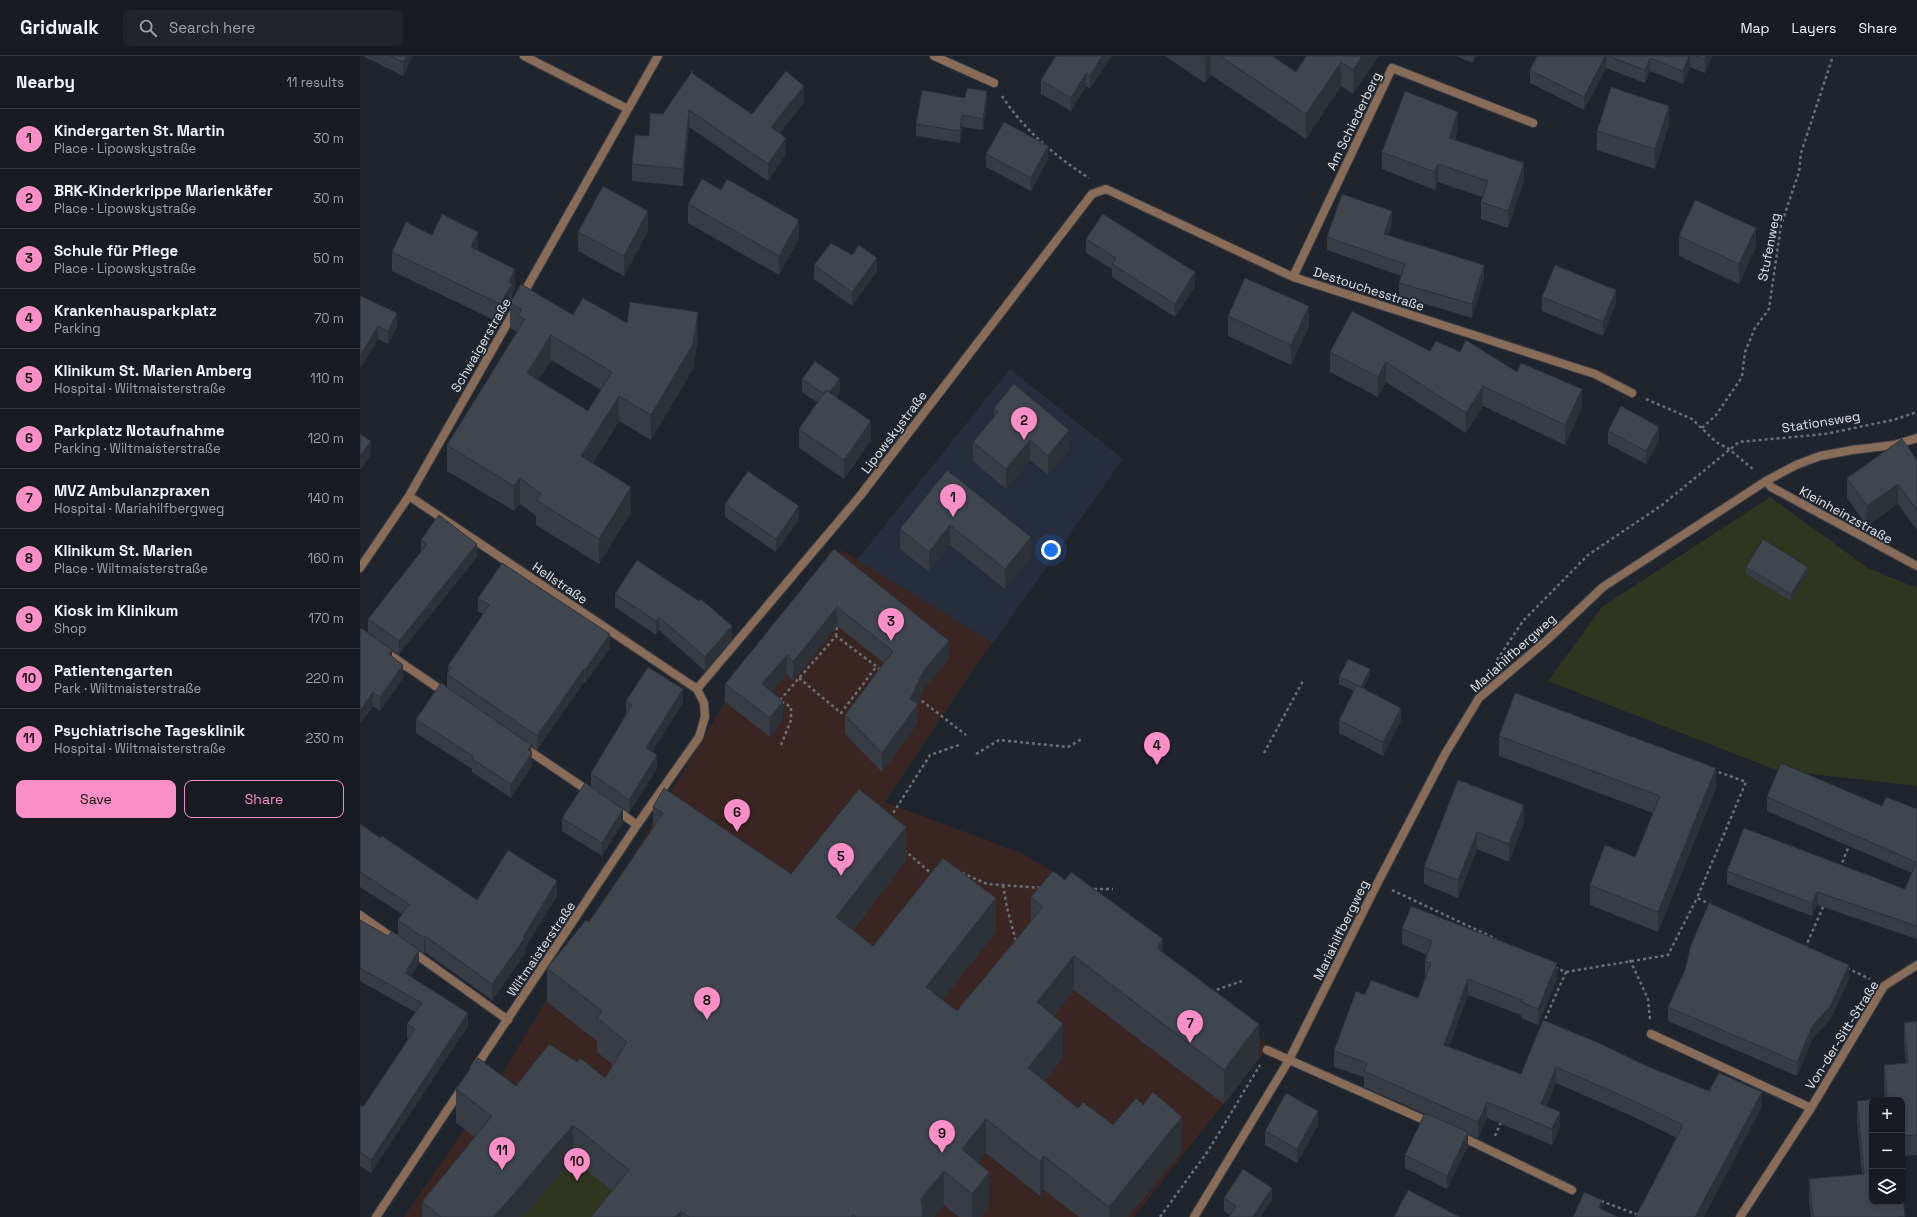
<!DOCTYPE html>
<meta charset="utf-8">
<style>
:root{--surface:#181b22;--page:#21242a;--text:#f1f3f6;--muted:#9fa1a5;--line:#363940;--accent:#fa8fc8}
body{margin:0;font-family:"Space Grotesk",sans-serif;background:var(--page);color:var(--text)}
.controls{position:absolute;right:12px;bottom:12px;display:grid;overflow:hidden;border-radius:8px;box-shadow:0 2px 6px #0003}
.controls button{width:36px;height:36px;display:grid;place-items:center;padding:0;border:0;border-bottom:1px solid var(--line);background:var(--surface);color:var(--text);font:20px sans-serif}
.you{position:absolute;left:691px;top:494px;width:14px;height:14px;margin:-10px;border:3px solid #fff;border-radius:50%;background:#1a73e8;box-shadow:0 0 0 6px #1a73e833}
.badge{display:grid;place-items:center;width:26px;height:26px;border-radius:50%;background:var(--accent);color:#111;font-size:13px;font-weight:700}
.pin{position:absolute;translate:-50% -33px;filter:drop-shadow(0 1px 2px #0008)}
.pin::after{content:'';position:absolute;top:21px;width:14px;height:12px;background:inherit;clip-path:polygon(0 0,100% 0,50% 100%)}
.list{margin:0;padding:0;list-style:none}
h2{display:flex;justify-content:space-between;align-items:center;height:52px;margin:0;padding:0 16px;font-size:17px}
h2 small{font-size:13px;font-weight:400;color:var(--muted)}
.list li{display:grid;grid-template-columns:26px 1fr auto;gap:12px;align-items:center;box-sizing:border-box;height:60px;padding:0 16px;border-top:1px solid var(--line)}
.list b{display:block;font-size:15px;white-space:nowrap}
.list p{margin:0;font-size:13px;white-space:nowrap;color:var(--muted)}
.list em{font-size:13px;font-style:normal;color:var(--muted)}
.actions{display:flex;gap:8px;padding:12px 16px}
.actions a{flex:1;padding:9px 0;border:1px solid var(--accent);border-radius:8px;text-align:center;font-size:14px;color:var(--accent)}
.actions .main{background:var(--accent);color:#111}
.icon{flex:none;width:22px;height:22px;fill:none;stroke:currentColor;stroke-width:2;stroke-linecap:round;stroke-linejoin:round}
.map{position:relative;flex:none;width:1557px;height:1161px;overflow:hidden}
header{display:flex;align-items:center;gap:24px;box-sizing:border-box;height:56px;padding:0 20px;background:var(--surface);border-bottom:1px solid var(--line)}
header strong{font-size:19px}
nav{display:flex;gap:22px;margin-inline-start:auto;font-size:14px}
.search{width:280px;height:36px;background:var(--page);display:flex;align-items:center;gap:10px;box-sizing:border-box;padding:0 14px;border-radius:8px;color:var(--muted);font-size:15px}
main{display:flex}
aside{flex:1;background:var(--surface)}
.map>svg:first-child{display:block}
.built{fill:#262e3d}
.medical{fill:#392623}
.green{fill:#2f351f}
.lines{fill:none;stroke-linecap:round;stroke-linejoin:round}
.minor-casing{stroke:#3b3f48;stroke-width:10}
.path{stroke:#6b6f77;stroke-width:2.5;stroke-dasharray:3 3;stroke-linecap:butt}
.minor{stroke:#886c57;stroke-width:8}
.wall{fill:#373c45;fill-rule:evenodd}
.shaded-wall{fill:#2d3138}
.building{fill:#404650;stroke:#2d3138;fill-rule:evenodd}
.labels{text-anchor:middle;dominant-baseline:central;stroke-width:3.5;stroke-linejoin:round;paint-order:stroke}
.street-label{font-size:13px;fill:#e1e5eb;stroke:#20242d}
</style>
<header>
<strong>Gridwalk</strong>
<div class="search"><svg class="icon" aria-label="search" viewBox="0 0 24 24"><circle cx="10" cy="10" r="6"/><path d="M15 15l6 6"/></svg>Search here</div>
<nav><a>Map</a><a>Layers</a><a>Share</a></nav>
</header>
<main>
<aside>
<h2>Nearby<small>11 results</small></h2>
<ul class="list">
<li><span class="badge">1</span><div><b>Kindergarten St. Martin</b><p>Place · Lipowskystraße</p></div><em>30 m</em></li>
<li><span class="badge">2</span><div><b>BRK-Kinderkrippe Marienkäfer</b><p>Place · Lipowskystraße</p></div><em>30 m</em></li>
<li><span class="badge">3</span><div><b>Schule für Pflege</b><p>Place · Lipowskystraße</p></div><em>50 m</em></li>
<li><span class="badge">4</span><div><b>Krankenhausparkplatz</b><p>Parking</p></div><em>70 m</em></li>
<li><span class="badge">5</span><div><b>Klinikum St. Marien Amberg</b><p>Hospital · Wiltmaisterstraße</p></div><em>110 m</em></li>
<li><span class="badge">6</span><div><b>Parkplatz Notaufnahme</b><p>Parking · Wiltmaisterstraße</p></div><em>120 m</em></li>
<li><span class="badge">7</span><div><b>MVZ Ambulanzpraxen</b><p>Hospital · Mariahilfbergweg</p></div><em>140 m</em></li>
<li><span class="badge">8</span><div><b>Klinikum St. Marien</b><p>Place · Wiltmaisterstraße</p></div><em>160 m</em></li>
<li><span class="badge">9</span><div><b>Kiosk im Klinikum</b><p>Shop</p></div><em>170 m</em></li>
<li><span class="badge">10</span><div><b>Patientengarten</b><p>Park · Wiltmaisterstraße</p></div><em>220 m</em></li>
<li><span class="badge">11</span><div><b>Psychiatrische Tagesklinik</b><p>Hospital · Wiltmaisterstraße</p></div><em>230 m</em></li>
</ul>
<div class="actions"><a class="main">Save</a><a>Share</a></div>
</aside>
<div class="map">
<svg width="1557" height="1161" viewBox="0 0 1557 1161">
<rect width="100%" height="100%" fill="#20242d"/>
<path class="built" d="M650,313L763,403L633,587L497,504Z"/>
<path class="medical" d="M481,494L633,587L621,602L525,746L663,798L740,843L909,990L774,1161H44L142,1018L365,646Z"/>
<path class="green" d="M1410,441L1508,512L1557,532V730L1416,714L1188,625L1242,551Z
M213,1103L269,1148L258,1161H163Z"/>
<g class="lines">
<g class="minor-casing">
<path id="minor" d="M164,0L268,53
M574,0L634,27
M933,221L1032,12L1173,67
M162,240L298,0
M1406,425L1411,431L1557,510
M49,440L337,633L344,647L345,661L339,681L277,769L115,1012
M0,512L49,440L156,252
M24,595L87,638
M337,633L500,440L732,138L746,133L933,221L1235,318L1272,337
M162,690L230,736
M255,753L277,769
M0,859L37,885
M50,894L148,964
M1291,978L1451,1052
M907,994L1071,1067
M1098,1079L1212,1134
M16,1161L102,1032
M834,1161L929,1004L1017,828L1085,698L1119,642L1187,584L1243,531L1406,425L1436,409L1460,400L1492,394L1534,389L1557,382
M1380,1161L1451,1052L1524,930L1557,909"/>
</g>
<path class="path" d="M642,40C664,74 695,100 729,122
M1286,343L1332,363L1356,386L1369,393L1394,414
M1342,372L1356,359L1382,321L1385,296L1395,272L1409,253L1421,169L1439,116L1441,97L1473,0
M476,580L477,570
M1137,604L1163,565L1228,499L1302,449L1379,386L1465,378L1533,364L1557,356
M439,622L481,657L516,611
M557,641L606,679
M420,644L476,580L521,614
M421,689L431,664V651L421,645
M904,697L943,625
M616,698L639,684L708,691L722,683
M1353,714L1386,726L1337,842L1354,850
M530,762L570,699L599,689
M544,794L572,818
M1480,812L1490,787
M602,817L627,828L683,832
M643,829L647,852L656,885
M734,833H753
M1032,834L1136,883
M1445,892L1464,849
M1270,904L1288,943L1290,964
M1487,912L1510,923
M1206,916L1308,899L1337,842
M853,937V935L882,925
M1183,968L1206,916L1194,911
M1135,1080L1141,1066
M1241,1145L1284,1161
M800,1161L848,1095L900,1009"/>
<use href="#minor" class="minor"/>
</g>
<path class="wall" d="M3,0H53L43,20Z
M696,0H751L730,33L726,30L711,55L681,38V24Z
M805,0H912L936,16L946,0H1019L993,38L981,30L946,83L851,19L845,27Z
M1096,0H1116L1113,7Z
M1177,0H1352L1345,17L1330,11L1323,28L1290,15L1285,27L1246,12L1224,54L1170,27V14Z
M333,18L392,58L444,46L420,77L426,98L408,125L329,71L323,130L272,125V108L289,80L303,58Z
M627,47L623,74L602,71L600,87L556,80V68Z
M1309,69L1295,113L1237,94V75Z
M1098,73L1095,84L1164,125L1148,172L1121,163V146L1122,141L1078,126L1075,134L1022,113V96Z
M626,98L688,103L671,135L626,111Z
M328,148L439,183L419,219L328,167Z
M1032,168L1028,179L1124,222L1112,262L1039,240V227L1041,220L967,194V181Z
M288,175L264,220L218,195V176Z
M72,179L118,195L155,232L152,240V245L213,259L267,267L338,282L333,313L291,384L259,365L233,407L271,456L239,508L176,469V460L160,448L154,455L87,415V389L157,276L150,272V250L140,267L32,215V196ZM191,304L241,334L228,355L178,324Z
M1319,180L1396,191L1379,228L1319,200Z
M726,183L835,230L815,261L752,221V213L726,197Z
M454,209L517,215L492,250L454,223Z
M1182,241L1256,247L1243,280L1182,255Z
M0,243L37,271L28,288L18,283L0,313Z
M868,260L949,270L931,309L868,280Z
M1070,295L1100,296L1157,316L1222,352L1205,389L1123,350L1106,377L1026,326L1018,341L970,316V296Z
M442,323L480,336L476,341L511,384L484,423L439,392V373L458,347L442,336Z
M634,352L709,394L688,419L670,404L646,433L613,405V386L634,361Z
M1248,375L1299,384L1286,408L1248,388Z
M1557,404V474L1538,448L1507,470L1487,442V422Z
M587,414L671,501L645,533L590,489L569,516L540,493V473Z
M365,448L439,463L416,496L365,461Z
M61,484L117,501L39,598L32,594V601L43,622L20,655L13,650L0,668V574L8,576V563L61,497Z
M474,493L589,603L564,632L557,647L558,667L522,716L485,678V659L524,607L477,570L433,625L427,618L411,636L423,664L410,681L365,646V628Z
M1386,511L1448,517L1431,545L1386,518Z
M255,538L372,583L345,615L299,574L296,579L255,551Z
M118,542L250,592L225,627L224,626L177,694L171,689L172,710L151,742L112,716V713L56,677V663L87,631V618L88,616V610L123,558L118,555Z
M1010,619L1003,633L1041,665L1023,700L979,677V664L994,635L979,628V621Z
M266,645L323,647L292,696L297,712L269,757L263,753V766L242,800L202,775V762L231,731V717L266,658Z
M1139,680L1356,732L1298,876L1230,849V829L1275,801L1293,757L1139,700Z
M1098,724L1164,767L1149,806L1117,793L1098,842L1064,828V811Z
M1407,741L1557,753V883L1457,849L1452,860L1367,828V815L1545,833L1552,817L1407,755Z
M293,751L431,818L546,805L493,874L513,890L636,876L582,944L597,955L671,865V841L803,896L899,1002L864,1048L714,934L693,960L703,1002L684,1025L718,1052L753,1069L822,1095L768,1161H719L684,1134L680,1140L626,1097L618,1106L629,1150L621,1161H599L584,1149L574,1161H231L252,1135L213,1103L163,1161H62V1146L115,1081L96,1067V1033L156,1030L217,1006L245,1022L253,1009L237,996V985L187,946V912L229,866L293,772Z
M0,768L20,782L117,844L197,840L165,892V898L132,944L65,896L64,898L38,879V864L42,858L0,831Z
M0,864L59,907L51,920L108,970L11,1117L0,1110V1049L3,1051L49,982H47V968L55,956L0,925Z
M1042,873L1197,923L1178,969L1161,962V959L1108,939L1089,991L1161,1018L1183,964L1289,1011L1349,1035L1402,1051L1284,1145L1317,1082L1274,1061L1196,1027L1186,1050L1200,1071L1192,1089L1127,1062L1118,1082L1108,1078V1090L1087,1133L1045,1112V1099L1065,1058L1004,1031V1021L974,1011V995L1005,939L1058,942L1065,921V905L1067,899L1042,888Z
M1489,923L1470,964L1453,982L1437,1020L1308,965V951Z
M1557,965V1099L1542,1100V1044H1512L1542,1133L1545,1161H1451L1449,1143V1123L1502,1118L1497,1065V1045L1525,1043L1524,1029V1009L1546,1007L1544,986V967Z
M958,1069L937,1107L905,1089V1075Z
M864,1142L912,1144L870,1159L864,1155Z"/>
<path class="shaded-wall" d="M47,0H53L43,20V6Z
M742,0H751L730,33V20Z
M847,0H851V19L845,27V2Z
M1002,0H1019L993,38V14Z
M1113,0H1116L1113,7Z
M1245,0H1246V12L1224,54V41Z
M1329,0H1330V11L1323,28V15Z
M1346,0H1352L1345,17V4Z
M1290,2V15L1285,27V14Z
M981,6V30L946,83V58Z
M726,17V30L711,55V42Z
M444,30V46L411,88V71Z
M627,35V47L623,74V63Z
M1309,50V69L1295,113V93Z
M329,54V71L323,130V113Z
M1098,56V73L1089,99V82Z
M602,59V71L600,87V75Z
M426,82V98L408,125V108Z
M688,90V103L671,135V122Z
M1164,107V125L1148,172V155Z
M1078,108V126L1075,134V116Z
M288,155V175L264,220V200Z
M1032,155V168L1024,191V178Z
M439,164V183L419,219V200Z
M1396,172V191L1379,228V208Z
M118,176V195L111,191Z
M517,202V215L492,250V236Z
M1124,209V222L1112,262V248Z
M155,213V232L152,240V248L150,247V250L140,267V248L149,226Z
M835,216V230L815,261V248Z
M1256,234V247L1243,280V266Z
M949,250V270L931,309V289Z
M338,256V282L333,313L291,384V359Z
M37,257V271L28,288V275Z
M18,270V283L0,313V300Z
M191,279V304L167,343V317Z
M1026,306V326L1018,341V321Z
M480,323V336L466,353V340Z
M1123,330V350L1106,377V357Z
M1222,333V352L1205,389V369Z
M259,340V365L221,425V400Z
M511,365V384L484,423V404Z
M1299,371V384L1286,408V395Z
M709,374V394L688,419V400Z
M670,384V404L646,433V413Z
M11,385V399L0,414V401Z
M160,422V448L154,455V430Z
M1538,428V448L1507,470V450Z
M271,431V456L239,508V483Z
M439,450V463L416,496V483Z
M590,469V489L569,516V496Z
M671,481V501L645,533V513Z
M117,488V501L39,598V585Z
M1448,511V517L1431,545V538Z
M477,551V570L433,625V606Z
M299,561V574L296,579V565Z
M372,570V583L345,615V601Z
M250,578V592L225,627V614Z
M589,585V603L564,632L555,652L558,648V667L522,716V697L550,643L564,614Z
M32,594V607L29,598Z
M427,599V618L402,647V628Z
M43,609V622L20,655V641Z
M224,613V626L177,694V680Z
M1010,613V619L1001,638V631Z
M323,633V647L286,705V692Z
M13,636V650L0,668V655Z
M423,645V664L410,681V662Z
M1041,652V665L1023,700V686Z
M171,689L172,710L151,742V728L168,694Z
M297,699V712L269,757V744Z
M1356,712V732L1298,876V856Z
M1164,749V767L1149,806V788Z
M263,753V766L242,800V787Z
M546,771V805L476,895V861Z
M1117,776V793L1098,842V824Z
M197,825V840L165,892V898L132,944V928L163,881Z
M1457,836V849L1452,860V847Z
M636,842V876L566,965V931Z
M65,880V896L64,898V882Z
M803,883V917L797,892Z
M59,894V907L45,930V917Z
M714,900V934L677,980V946Z
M1197,907V923L1178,969V953Z
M1489,909V923L1470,964L1453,982L1437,1020V1006L1453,969Z
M1108,923V939L1084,1005V989Z
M108,957V970L11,1117V1104Z
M703,968V1002L668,1046V1012Z
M899,968V1002L864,1048V1014Z
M1196,1011V1027L1181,1063V1048Z
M1402,1036V1051L1344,1161H1335Z
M1127,1046V1062L1118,1082V1066Z
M958,1055V1069L937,1107V1093Z
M1200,1056V1071L1192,1089V1073Z
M822,1061V1095L768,1161H749V1151Z
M626,1063V1097L602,1127V1093Z
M213,1069V1103L163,1161H134Z
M1108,1076V1090L1087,1133V1120Z
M684,1100V1134L680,1140V1106Z
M584,1115V1149L574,1161H561V1143Z
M629,1116V1150L621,1161H612V1138Z
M912,1132V1144L901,1161H893Z
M1242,1144V1160L1239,1152Z
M321,1155V1161H315Z"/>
<path class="building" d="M30,0H47L43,6Z
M696,0H742L730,20L726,17L711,42L681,24Z
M842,0H847L845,2Z
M860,0H912L936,16L946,0H1002L993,14L981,6L946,58Z
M1177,0H1245L1224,41L1170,14Z
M1249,0H1329L1323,15L1290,2L1285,14Z
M1336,0H1346L1345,4Z
M333,14V18L392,58L426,15L444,30L411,71L426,82L408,108L329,54L323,113L272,108L275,79L289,80L290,57L303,58Z
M1251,31L1309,50L1295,93L1237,75Z
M607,32L627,35L623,63L602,59L600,75L556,68L562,34L605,42Z
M1045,35L1098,56L1089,82L1164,107L1148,155L1121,146L1128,125L1078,108L1075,116L1022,96Z
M644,66L688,90L671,122L626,98Z
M342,123L361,134L367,123L439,164L419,200L328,148Z
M243,130L288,155L264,200L218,176Z
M982,138L1032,155L1024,178L1124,209L1112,248L1039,227L1045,208L967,181Z
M1335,144L1396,172L1379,208L1319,180Z
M82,158L118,176L111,191L155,213L149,226L152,228L140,248L32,196L46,166L72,179Z
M743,158L835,216L815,248L752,208L756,202L726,183Z
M471,187L492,199L499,189L517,202L492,236L454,209Z
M1195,209L1256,234L1243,266L1182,241Z
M885,222L949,250L931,289L868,260Z
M161,228L213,259L223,242L267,267L270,246L338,256L333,288L291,359L259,340L221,400L271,431L239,483L176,444L181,438L160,422L154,430L87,389L165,263L158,260L162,253L150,247ZM191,279L252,316L228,355L167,317Z
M1,240L37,257L28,275L18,270L0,300V243Z
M992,255L1070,295L1076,285L1100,296L1106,284L1157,316L1161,307L1222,333L1205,369L1123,330L1106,357L1026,306L1018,321L970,296Z
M455,305L480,323L469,336L466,334L464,338L442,323Z
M654,328L709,374L688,400L670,384L646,413L613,386L638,356L634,352Z
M466,334L511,365L484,404L439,373Z
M1261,350L1299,371L1286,395L1248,375Z
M0,378L11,385L0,401Z
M1542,383L1557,404V454L1538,428L1507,450L1487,422Z
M587,414L671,481L645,513L590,469L569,496L540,473Z
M388,415L439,450L416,483L365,448Z
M79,459L117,488L39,585L8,563L67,488L61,484Z
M1403,483L1448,511L1431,538L1386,511Z
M474,493L589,585L564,614L550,643L558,648L522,697L485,659L533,595L477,551L433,606L427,599L402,628L423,645L410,662L365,628Z
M277,504L339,545L341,543L372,570L345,601L299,561L296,565L255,538Z
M142,507L250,578L225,614L224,613L177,680L87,618L91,612L88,610L129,549L118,542Z
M1,572L32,594L29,598L43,609L20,641L13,636L0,655V574Z
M988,603L1010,613L1001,631L979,621Z
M288,611L323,633L286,692L297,699L269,744L231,717L272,649L266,645Z
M81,627L171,689L168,694L172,697L151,728L112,703L113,700L56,663Z
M997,629L1041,652L1023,686L979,664Z
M1155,637L1356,712L1298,856L1230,829L1245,789L1275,801L1300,740L1139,680Z
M1421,707L1522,750L1526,741L1557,753V870L1457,836L1452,847L1367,815L1384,772L1545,833L1556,806L1407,741Z
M1098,724L1164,749L1149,788L1117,776L1098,824L1064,811Z
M225,727L263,753L242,787L202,762Z
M304,732L431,818L499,733L546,771L476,861L513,890L583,802L636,842L566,931L597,955L683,851L671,841L693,815L705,824L711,816L803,883L797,892L899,968L864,1014L714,900L677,946L703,968L668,1012L718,1052L723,1046L753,1069L776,1042L783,1049L793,1036L822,1061L749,1151L684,1100L680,1106L626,1063L602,1093L629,1116L612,1138L584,1115L561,1143L563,1160L562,1161H496L493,1159L492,1161H329L321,1155L315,1161H231L269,1114L213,1069L134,1161H81L62,1146L132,1060L96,1033L118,1002L156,1030L189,988L217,1006L220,1002L245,1022L267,986L237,962L242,955L187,912L226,864L229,866L303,757L293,751Z
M0,768L20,782L22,780L117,844L148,794L197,825L163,881L165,882L132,928L65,880L64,882L38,864L49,848L0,816Z
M1349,847L1489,909L1470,951L1453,969L1437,1006L1308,951L1325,914L1331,889Z
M1051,850L1197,907L1178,953L1161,946L1162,944L1108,923L1084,989L1161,1018L1183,964L1239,987L1289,1011L1349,1035L1359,1017L1402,1036L1335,1161H1275L1284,1145L1323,1069L1274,1045L1196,1011L1181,1048L1200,1056L1192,1073L1127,1046L1118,1066L1004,1015L1007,1007L974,995L996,935L1005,939L1011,924L1058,942L1071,907L1065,905L1072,885L1042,873Z
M0,864L28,880L32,875L59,894L45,917L108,957L11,1104L0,1096V1049L3,1051L55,973L47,968L62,947L0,912Z
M1557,965V1079L1542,1080V1044H1512V1146H1542V1133L1545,1160L1537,1161H1453L1449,1123L1504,1118L1497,1045L1527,1042L1524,1009L1548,1007L1544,967Z
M926,1037L958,1055L937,1093L905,1075Z
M1065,1057L1108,1076L1087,1120L1045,1099Z
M883,1113L912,1132L893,1161H869L876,1150L864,1142Z
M1048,1134L1100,1161H1034Z
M1224,1136L1242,1144L1239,1152L1258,1161H1213Z"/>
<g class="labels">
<g class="street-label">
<text transform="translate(994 65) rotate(-64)">Am Schiederberg</text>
<text transform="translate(1409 191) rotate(-79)">Stufenweg</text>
<text transform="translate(1009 233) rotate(18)">Destouchesstraße</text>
<text transform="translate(121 289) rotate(-60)">Schwaigerstraße</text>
<text transform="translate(1461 366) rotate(-9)">Stationsweg</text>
<text transform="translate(534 376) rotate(-53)">Lipowskystraße</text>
<text transform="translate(1486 459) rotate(29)">Kleinheinzstraße</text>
<text transform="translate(200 527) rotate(34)">Hellstraße</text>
<text transform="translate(1153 597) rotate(-42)">Mariahilfbergweg</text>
<text transform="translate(981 874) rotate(-64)">Mariahilfbergweg</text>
<text transform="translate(181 893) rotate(-56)">Wiltmaisterstraße</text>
<text transform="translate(1482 979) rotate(-58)">Von-der-Sitt-Straße</text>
</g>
</g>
</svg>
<div class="controls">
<button>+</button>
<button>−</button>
<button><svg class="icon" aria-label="layers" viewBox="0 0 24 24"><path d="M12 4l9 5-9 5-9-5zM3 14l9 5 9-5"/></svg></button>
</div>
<div class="you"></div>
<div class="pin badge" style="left:593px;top:461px">1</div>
<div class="pin badge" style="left:664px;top:384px">2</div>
<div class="pin badge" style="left:531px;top:585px">3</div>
<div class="pin badge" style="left:797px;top:709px">4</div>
<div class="pin badge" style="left:481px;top:820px">5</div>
<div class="pin badge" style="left:377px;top:776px">6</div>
<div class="pin badge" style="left:830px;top:987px">7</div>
<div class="pin badge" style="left:347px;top:964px">8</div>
<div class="pin badge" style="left:582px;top:1097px">9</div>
<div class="pin badge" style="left:217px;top:1125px">10</div>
<div class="pin badge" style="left:142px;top:1114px">11</div>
</div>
</main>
